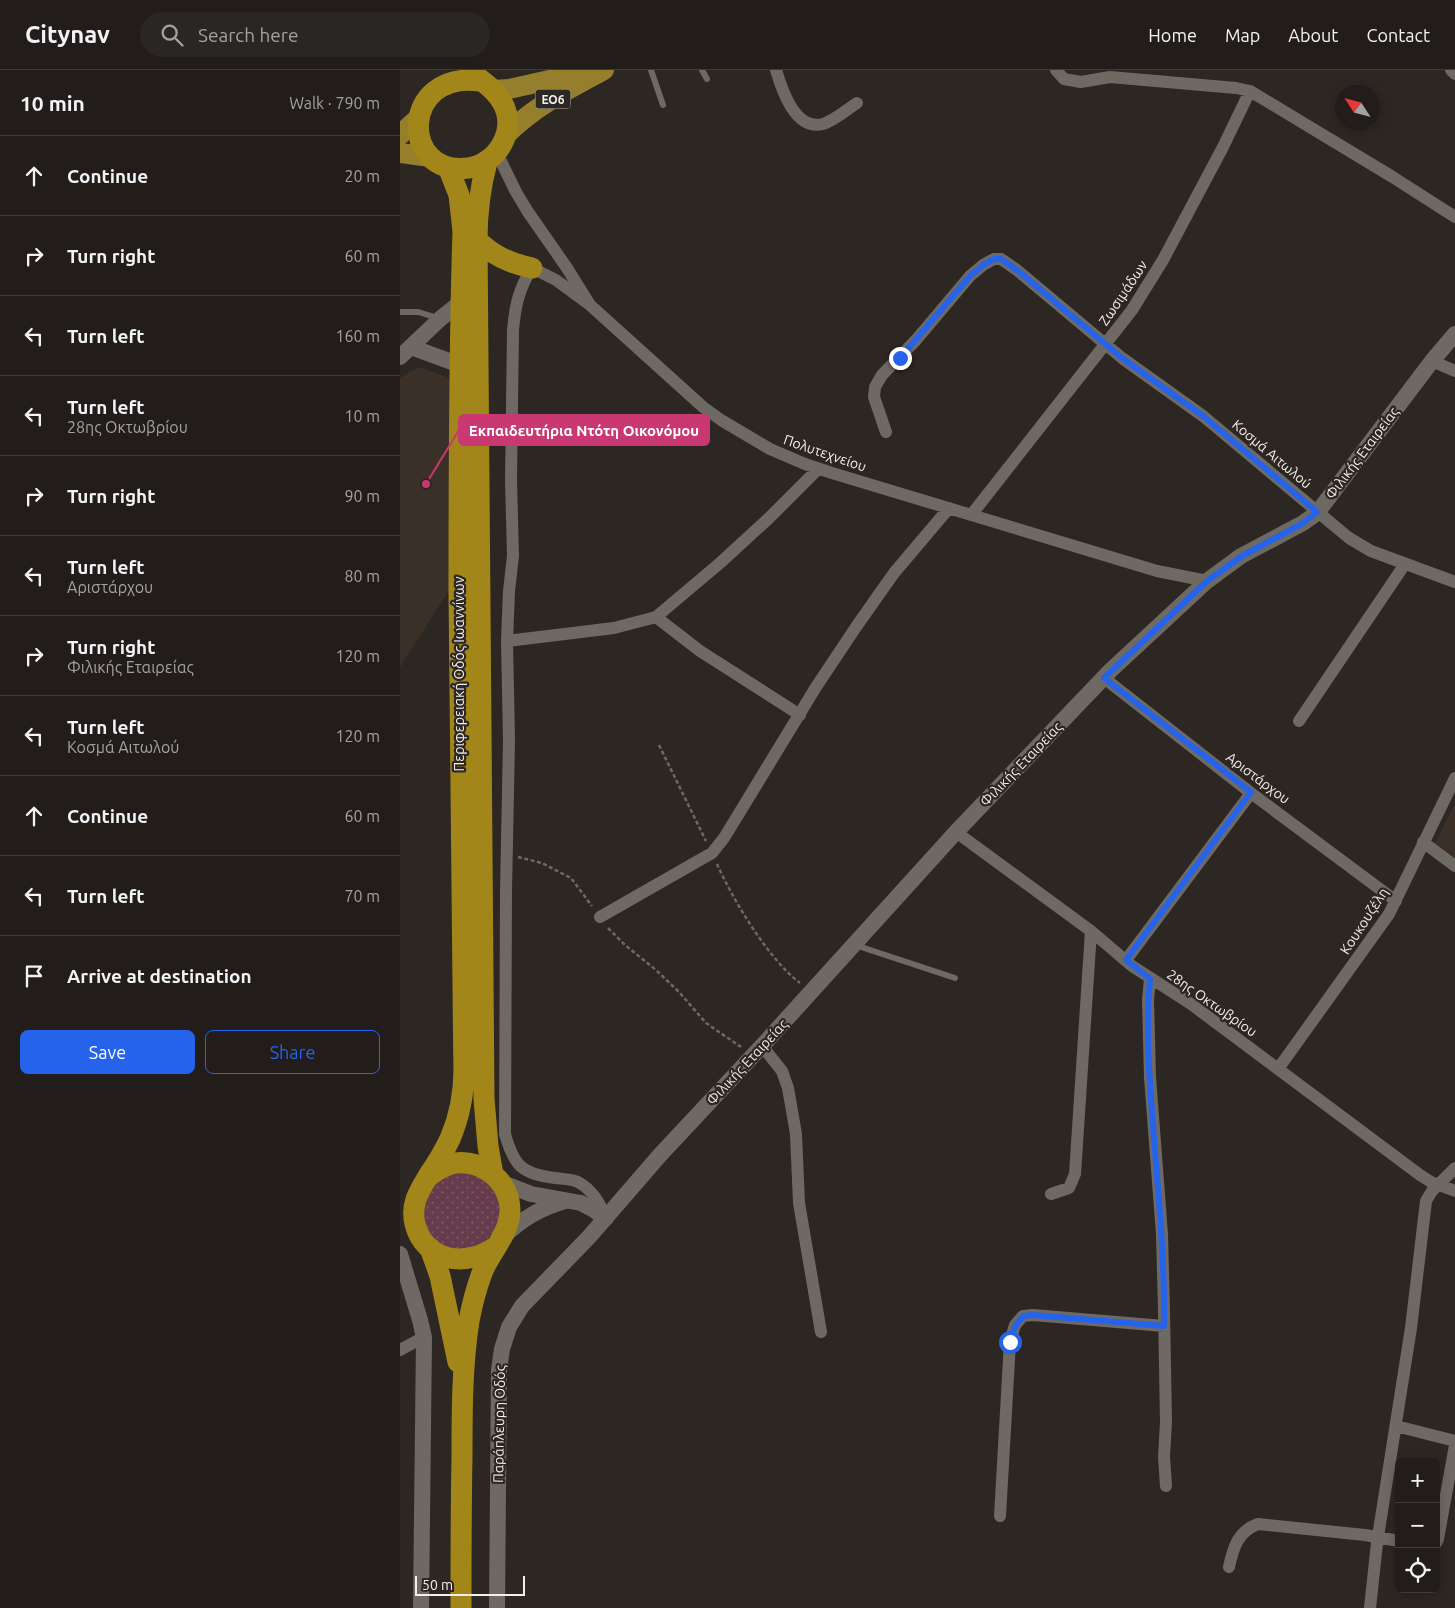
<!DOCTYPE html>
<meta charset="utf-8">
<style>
:root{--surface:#221d1a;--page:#2a2623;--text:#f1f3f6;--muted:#a2a2a2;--line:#3f3b39;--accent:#2563eb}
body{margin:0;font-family:Ubuntu,sans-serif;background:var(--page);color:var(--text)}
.controls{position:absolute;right:15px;bottom:15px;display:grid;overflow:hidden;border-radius:8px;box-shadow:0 2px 12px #0003}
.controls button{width:45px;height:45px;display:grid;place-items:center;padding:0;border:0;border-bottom:1px solid var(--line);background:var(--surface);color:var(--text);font:25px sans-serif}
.compass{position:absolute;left:935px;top:15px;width:45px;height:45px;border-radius:50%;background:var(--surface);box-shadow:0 2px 12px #0003;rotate:306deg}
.scale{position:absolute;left:15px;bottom:12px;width:110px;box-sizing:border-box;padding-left:5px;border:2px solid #f3efec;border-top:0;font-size:14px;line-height:18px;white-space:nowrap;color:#f3efec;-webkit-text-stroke:4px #2d2723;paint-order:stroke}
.stop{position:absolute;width:15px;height:15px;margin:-11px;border:4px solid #2563eb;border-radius:50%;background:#fff}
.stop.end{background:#2563eb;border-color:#fff;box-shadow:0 1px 5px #0008}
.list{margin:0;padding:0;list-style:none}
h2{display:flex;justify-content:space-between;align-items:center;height:65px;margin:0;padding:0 20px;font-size:21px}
h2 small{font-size:16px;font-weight:400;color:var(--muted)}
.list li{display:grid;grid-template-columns:32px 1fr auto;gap:15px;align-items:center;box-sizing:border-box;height:80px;padding:0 20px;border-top:1px solid var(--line)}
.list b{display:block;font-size:19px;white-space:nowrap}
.list p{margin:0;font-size:16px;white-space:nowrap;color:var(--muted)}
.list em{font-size:16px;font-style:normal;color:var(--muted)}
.actions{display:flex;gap:10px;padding:15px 20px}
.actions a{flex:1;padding:11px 0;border:1px solid var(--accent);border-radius:8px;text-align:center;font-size:18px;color:var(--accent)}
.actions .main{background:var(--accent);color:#fff}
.icon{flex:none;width:28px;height:28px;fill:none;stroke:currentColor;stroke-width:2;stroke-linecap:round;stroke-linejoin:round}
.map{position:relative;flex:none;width:1055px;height:1538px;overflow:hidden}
header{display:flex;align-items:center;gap:30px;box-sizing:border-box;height:70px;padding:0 25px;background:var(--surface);border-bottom:1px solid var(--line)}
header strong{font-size:24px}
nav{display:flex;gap:28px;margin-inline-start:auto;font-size:18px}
.search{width:350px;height:45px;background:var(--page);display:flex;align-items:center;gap:12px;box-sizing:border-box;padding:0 18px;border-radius:28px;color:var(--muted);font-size:19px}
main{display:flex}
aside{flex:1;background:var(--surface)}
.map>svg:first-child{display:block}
.built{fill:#3b3028}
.grass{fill:url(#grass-dots)}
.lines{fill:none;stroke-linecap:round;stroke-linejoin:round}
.path{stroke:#6d6864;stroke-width:2.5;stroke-dasharray:4 2.5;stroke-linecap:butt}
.service{stroke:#6f6964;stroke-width:6}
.minor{stroke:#6f6964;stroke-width:12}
.tertiary{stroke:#6f6964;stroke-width:16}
.primary{stroke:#967f2c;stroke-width:20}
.trunk{stroke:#a3861a;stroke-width:21}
.route{stroke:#2563eb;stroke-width:6}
.labels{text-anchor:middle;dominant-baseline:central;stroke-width:4.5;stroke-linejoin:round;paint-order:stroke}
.shield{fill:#2d2723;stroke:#b8b3b0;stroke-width:1}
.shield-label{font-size:12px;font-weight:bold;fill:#f3efec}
.street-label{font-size:14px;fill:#f3efec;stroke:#2d2723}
.leader{fill:none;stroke:#c93871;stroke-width:2}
.callout-dot{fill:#c93871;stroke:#2d2723;stroke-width:2}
.callout{fill:#c93871;stroke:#c93871;stroke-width:2}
.callout-label{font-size:15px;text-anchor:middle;font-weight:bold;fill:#fff}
</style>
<header>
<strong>Citynav</strong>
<div class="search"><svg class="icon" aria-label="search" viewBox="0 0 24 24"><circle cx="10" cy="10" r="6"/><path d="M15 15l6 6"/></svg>Search here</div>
<nav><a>Home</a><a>Map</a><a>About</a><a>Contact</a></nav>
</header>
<main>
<aside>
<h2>10 min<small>Walk · 790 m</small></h2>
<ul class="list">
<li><svg class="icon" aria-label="ahead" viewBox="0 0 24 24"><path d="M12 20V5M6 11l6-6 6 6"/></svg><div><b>Continue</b></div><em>20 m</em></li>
<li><svg class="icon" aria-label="right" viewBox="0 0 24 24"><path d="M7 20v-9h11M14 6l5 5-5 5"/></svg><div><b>Turn right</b></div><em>60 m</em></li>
<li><svg class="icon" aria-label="left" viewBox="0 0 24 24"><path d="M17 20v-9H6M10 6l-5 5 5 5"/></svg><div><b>Turn left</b></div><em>160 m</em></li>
<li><svg class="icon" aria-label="left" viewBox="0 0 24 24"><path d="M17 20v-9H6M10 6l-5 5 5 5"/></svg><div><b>Turn left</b><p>28ης Οκτωβρίου</p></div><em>10 m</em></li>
<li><svg class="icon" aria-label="right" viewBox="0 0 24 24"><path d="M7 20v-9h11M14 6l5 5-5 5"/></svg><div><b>Turn right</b></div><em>90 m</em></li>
<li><svg class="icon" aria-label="left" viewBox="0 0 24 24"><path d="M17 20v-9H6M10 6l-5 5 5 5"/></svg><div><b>Turn left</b><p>Αριστάρχου</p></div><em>80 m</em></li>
<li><svg class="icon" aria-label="right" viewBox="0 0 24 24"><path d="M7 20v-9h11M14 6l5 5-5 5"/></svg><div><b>Turn right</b><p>Φιλικής Εταιρείας</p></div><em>120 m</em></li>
<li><svg class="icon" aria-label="left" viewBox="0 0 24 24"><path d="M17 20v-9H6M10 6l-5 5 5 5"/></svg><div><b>Turn left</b><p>Κοσμά Αιτωλού</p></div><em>120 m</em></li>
<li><svg class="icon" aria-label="ahead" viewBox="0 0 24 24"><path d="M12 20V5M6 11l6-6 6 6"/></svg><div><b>Continue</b></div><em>60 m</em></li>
<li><svg class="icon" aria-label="left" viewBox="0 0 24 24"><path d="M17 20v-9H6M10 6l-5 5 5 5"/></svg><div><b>Turn left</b></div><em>70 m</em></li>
<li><svg class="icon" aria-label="arrive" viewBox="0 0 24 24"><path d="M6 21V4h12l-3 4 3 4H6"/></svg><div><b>Arrive at destination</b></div></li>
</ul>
<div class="actions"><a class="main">Save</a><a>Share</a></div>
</aside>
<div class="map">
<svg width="1055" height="1538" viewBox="0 0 1055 1538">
<defs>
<pattern id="grass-dots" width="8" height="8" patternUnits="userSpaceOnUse" patternTransform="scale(1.25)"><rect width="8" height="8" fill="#663c4d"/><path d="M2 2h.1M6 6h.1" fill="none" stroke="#7c5867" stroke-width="1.8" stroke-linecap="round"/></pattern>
</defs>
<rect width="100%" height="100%" fill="#2d2723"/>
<path class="built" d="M19,297L52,309L50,519L0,597V308Z
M1055,734V788L1035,773Z"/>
<path class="grass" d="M59,1100C67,1103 77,1105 85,1109C89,1111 92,1117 94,1120C98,1125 98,1129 99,1135C105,1175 53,1196 29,1165C25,1160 24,1152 21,1147L33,1112Z"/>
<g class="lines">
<path class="path" d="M259,675L306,771
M118,787L142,793L171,808L192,836
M317,794C333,830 369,890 400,913
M208,858L225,875L256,900L279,922L306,953L341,977"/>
<path class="service" d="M251,0L263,35
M302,0L307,9
M0,242H18L38,248
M455,875L555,908"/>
<path class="minor" d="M376,0C382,20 395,61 423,54C435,50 446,40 457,33
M656,0L664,9L681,12L710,7L836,18L850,21L991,106L1055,147
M1051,0L1055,4
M97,83L116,122L128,142L167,198L190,235L303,337L321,350L370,379L405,394L432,403L757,501L807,511
M190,235L156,210L132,198C119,218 115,236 113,260L111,410L113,486L109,521L107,571L109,670L106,822L105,1064C114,1096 122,1104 155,1108C163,1109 171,1109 178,1112C193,1120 200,1134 206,1148
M1032,291L1055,301
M486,362L474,327L475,317L482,305L516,270L570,206L583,195L594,189H601L617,200L722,288L803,346L949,468L971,481L1055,512
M572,444L732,240L763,190L823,77L850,21
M256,547L300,581L400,645
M107,571L214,558L256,547L320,493L368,449L418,399
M704,608L851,723L996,831
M899,651L1005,494
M556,762L691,861L732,896L791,934L1020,1105L1031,1112L1055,1121
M1023,772L1055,796
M200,847L312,783L324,768L416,617L456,557L494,503L549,438
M726,890L851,723
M750,909L748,930L750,1007L762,1164L764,1239L766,1352L764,1387L766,1416
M362,976L382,1001L388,1018L396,1064L399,1133L421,1262
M878,999L989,844L1055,708
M651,1124L669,1118L675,1104L691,861
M0,1280L24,1267
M996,1356L1055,1371
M600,1446L610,1272L615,1255L623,1246L633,1245L764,1256
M1036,1473L1038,1469L1055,1375
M829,1497C833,1478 838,1461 858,1454L965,1465L999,1471
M970,1538L977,1473L1011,1258L1026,1131L1032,1121L1055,1098"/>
<path class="tertiary" d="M11,277L60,295
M0,287L40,249L61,232
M100,1112L131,1124L181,1133L194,1140L206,1148
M103,1167C122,1149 140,1138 165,1131
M0,1184L20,1250L24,1267L21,1538
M97,1538L99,1300L102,1279L109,1257L122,1236L189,1167L260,1085L362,976L556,762L711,600L807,511L841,486L903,453L917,443L1032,291L1055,264"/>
<path class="primary" d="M94,20L109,19L190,1
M107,64C135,36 169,19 204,0
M0,65L16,50
M0,83L30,87"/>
<path class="trunk" d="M70,0C80,11 95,18 102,32C118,59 98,94 68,98C0,107 0,0 80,11
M87,92C80,118 77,143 77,170L84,1029L88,1076L93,1105
M48,97L59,125L63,161C59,281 59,401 59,521C60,681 61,840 64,999C64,1023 59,1048 50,1069C44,1081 38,1092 30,1103C20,1120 10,1133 15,1154C25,1192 66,1198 95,1177
M77,170C93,186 110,193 132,198
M29,1106C37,1100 45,1095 55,1093C80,1090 104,1107 109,1131C115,1160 91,1179 82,1203C76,1219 72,1235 69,1251C62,1296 62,1341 62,1387C61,1437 61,1488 61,1538
M30,1178L40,1206L58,1292"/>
</g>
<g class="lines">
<path class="route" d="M500,288L570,206L583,195L594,189H601L617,200L722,288L803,346L917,442L903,453L842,486L807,511L704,608L851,722L726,890L750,909C745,962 750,1016 754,1069C759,1131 765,1194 764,1256L633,1245L623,1246C615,1255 612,1261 610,1272"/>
</g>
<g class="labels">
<rect class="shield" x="135.5" y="19.5" width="35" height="19" rx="4"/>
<g class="shield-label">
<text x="153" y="29">ΕΟ6</text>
</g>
<g class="street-label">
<text transform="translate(723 223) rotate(-56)">Ζωσιμάδων</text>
<text transform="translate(425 383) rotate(19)">Πολυτεχνείου</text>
<text transform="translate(962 383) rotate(-53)">Φιλικής Εταιρείας</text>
<text transform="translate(872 384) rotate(40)">Κοσμά Αιτωλού</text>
<text transform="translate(59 604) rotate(-90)">Περιφερειακή Οδός Ιωαννίνων</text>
<text transform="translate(621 694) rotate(-46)">Φιλικής Εταιρείας</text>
<text transform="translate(858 708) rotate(37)">Αριστάρχου</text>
<text transform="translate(964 851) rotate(-57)">Κουκουζέλη</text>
<text transform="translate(812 933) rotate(35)">28ης Οκτωβρίου</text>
<text transform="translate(347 992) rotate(-47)">Φιλικής Εταιρείας</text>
<text transform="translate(99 1354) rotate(-89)">Παράπλευρη Οδός</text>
</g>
</g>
<path class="leader" d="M26 414L59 360"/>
<circle class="callout-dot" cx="26" cy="414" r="5"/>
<rect class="callout" x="59" y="345" width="250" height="30" rx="5"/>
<g class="callout-label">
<text x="184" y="366">Εκπαιδευτήρια Ντότη Οικονόμου</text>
</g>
</svg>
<div class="controls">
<button>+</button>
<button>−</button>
<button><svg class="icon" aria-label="locate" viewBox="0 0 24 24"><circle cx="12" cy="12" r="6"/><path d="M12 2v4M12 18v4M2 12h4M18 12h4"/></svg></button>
</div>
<svg class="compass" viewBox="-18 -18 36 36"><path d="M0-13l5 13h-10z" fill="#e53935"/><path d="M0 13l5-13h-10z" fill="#a2a2a2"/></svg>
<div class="scale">50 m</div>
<div class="stop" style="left:610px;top:1272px"></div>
<div class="stop end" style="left:500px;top:288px"></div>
</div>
</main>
